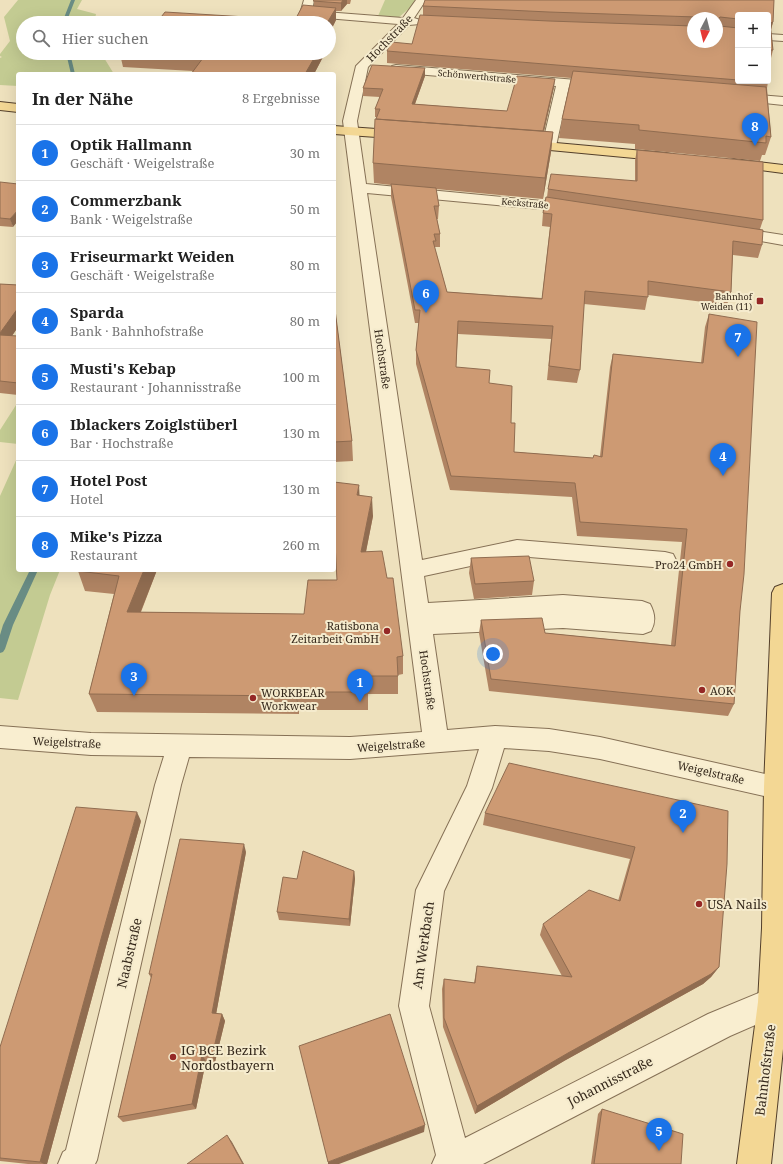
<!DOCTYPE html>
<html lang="de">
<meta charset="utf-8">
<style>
:root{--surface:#fff;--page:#f6f6f6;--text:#222;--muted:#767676;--line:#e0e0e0;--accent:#1a73e8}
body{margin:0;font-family:"Noto Serif",serif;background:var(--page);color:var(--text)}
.controls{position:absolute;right:12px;top:12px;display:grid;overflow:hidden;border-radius:4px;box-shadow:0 4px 16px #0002}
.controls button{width:36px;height:36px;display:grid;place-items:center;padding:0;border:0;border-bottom:1px solid var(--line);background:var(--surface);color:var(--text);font:20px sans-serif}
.compass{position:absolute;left:687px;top:12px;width:36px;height:36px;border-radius:50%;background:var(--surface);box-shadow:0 4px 16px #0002;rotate:187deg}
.you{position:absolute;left:493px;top:654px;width:14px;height:14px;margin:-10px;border:3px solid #fff;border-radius:50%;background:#1a73e8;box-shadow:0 0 0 6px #1a73e833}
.badge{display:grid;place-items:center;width:26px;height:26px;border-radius:50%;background:var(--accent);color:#fff;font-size:13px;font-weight:700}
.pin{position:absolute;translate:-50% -33px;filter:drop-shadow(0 1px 2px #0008)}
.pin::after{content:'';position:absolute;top:21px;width:14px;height:12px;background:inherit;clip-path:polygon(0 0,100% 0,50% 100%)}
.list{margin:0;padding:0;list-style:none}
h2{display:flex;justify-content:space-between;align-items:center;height:52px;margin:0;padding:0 16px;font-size:17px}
h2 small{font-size:13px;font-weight:400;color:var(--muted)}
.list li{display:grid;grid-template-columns:26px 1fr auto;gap:12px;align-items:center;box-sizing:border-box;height:56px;padding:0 16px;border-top:1px solid var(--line)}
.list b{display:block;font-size:15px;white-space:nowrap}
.list p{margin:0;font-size:13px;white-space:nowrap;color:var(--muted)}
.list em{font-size:13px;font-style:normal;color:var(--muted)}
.icon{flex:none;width:22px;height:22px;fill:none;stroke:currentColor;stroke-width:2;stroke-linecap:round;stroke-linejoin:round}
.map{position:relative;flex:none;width:783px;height:1164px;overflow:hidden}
.search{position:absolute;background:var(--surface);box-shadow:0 4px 16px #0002;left:16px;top:16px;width:320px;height:44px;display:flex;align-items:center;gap:10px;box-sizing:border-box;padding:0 14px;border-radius:22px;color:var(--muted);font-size:15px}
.panel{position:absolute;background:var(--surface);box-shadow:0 4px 16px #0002;left:16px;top:72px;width:320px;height:500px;border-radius:4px}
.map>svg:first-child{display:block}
.green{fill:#c3cb92}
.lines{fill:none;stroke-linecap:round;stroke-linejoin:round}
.stream{fill:#698c84;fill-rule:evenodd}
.minor-casing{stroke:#867156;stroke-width:2}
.major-casing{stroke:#533f2b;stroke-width:2}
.minor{fill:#f9eed0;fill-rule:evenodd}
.major{fill:#f3d794;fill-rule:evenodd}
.wall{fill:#b08463;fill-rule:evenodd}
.shaded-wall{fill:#906c50}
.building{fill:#cd9a73;stroke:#906c50}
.poi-dot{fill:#952826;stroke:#f5ebcd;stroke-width:1.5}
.labels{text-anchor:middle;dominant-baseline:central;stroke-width:4;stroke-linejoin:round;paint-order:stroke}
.far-street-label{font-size:9px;fill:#35281b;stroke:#f5ebcd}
.far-poi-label{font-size:9px;fill:#35281b;stroke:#f5ebcd;text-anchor:end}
.street-label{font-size:11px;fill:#35281b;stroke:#f5ebcd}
.poi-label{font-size:11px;fill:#35281b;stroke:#f5ebcd;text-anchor:end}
.near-poi-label{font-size:13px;fill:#35281b;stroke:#f5ebcd;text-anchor:start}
.near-street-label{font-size:13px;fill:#35281b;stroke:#f5ebcd}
</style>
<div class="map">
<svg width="783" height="1164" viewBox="0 0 783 1164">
<rect width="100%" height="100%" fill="#eee1bd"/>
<path class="green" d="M18,0H82L77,9L96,14L94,23H23V53H101L114,74H18V86L0,85V58L2,57L0,56V54L10,41L4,17Z
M385,0H415L412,6L398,18L378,16Z
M18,402V444L0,442V430Z
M18,456V570H60L50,595L18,700L0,698V496Z"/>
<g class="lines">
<path class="stream" d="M71,0H75L66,23H62Z
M66,53H70L75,74H71Z
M30,570H38L13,625L5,649L3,652L0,653V635L3,625Z"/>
<g class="minor-casing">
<path id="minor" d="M304,0H314L312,11L403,18L416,0H426L414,18L420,20L422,22L420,24L409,25L368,67L357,121L366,184L574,204L579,205L581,208L579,211L574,212L367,193L422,560L517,540L665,552L673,554L676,560L673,566L665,568L517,556L424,576L428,603L563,595L642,601L650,604C655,613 656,622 651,631L643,634L563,628L433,634L447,730L495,726L549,729L600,737L783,778V796L777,799L600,759L549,751L504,748L492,788L444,891L429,1006L465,1138L708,1014L773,987L783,991V1013L730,1036L483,1164H432L436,1155L399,1006L416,890L467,786L479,749L350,759L189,757L181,785L97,1160L95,1164H58L63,1152L66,1150L155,785L164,756L91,755L0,748V726L91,733L350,737L422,732L343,121L356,66L398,24L302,16L300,14Z
M768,34L783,35V41L768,40Z
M396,65L600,82L604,83L606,86L604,89L600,90L569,87L556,146L554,149H544L542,146L556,86L392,72L390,69L392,66Z
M738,93L783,97V105L734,100L732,97L734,94Z
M733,227L783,235V245L728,235L725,232L728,229Z"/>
</g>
<g class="major-casing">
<path id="major" d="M0,102L18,104V112L0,110Z
M334,126L405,131L410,132L412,135L410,138L405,139L334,134Z
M523,140L666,153L671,154L673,157L671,160L666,161L518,147L516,144L518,141Z
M734,159L783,165V173L729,166L727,163L729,160Z
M783,584V1049L771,1164H737L758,1002L762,928L764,787L772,593L775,587Z"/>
</g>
<use href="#minor" class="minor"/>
<use href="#major" class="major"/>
</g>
<path class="wall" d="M314,0H351L350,4H347L341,11H336V20L329,34V23L158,21L295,20L314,6Z
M774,0L773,22L771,30L773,50L770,62H768V82L767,88L771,137L765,155H762L760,161L635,149V144L559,138L562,119L571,78L387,63V51L412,44L423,15V6ZM738,15H768V81H738ZM693,18H717L693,42Z
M120,54L324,55L314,74H191L193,71L123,67Z
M425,68V76L415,104L507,111L554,87L544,131L553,132L551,152L543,199L436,189L439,206L438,219H437L440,234V247H435V249L447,292L542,298L550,227L542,226L543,213L547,197L548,189L635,181V160L637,150L763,220L760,229L762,245L758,258L733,255L731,292L727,305L648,295L645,310L584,304L580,370L577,383L547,380L551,339L458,334L456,367L489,383L511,423L514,452L593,458L600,456L610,367L613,354L701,363L705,327L709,314L740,611L734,704L728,716L489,691L479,633L481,620L545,633L671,645L682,542L577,536L572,497L450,490L416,364V350L419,323H415L391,197V185L374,183L373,163L377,117H375V109L380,97L363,96V88Z
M0,182L13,227L0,226Z
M0,284L18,285V327L12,336H18V395L0,393Z
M334,302L352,441L353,461L334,462Z
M334,482L359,495L373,516L366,552L403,656V674L398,675V694H368V710H299V714L97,712L89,694L114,594L85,591L78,571L157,570L141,612L304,614L337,580L335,544H334Z
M471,558L534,581L532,595L474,599L469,573Z
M728,811L719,967L711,977L703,984L564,1061L475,1114L443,1027L442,989L444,979L474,983L477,966L562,976L540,935L543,924L618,901L630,859L483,825L485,813Z
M141,821L106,946L47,1164H28L0,1161V1047Z
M246,852L216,1014H222L225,1021L215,1062L206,1061L196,1109L123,1122L118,1117L151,978L149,974Z
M354,871L355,879L350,926L279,920L277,912L297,879Z
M602,1109L681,1164H591L598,1114Z"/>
<path class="shaded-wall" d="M343,0H347V4L341,11V3Z
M336,8V20L329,34V23H327Z
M773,22L770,33V23Z
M317,53H324V55L314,74H305Z
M425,68V76L412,112V104Z
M555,79L554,87L542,140L543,132Z
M553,132L551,152L543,199L545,178Z
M18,210V221L13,227L10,219Z
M18,308V327L4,347L0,337V333Z
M359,485L360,504L357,495Z
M372,497L373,516L362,571L361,552Z
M144,570H157L133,631L127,612Z
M296,692L299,710V714L296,696Z
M137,812L141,821L106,946L47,1164H44L40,1162L101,939Z
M244,844L246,852L215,1020L212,1013Z
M354,871L355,879L350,926L349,919Z
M719,967L711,977L703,984L564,1061L475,1114L477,1106L568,1053Z
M222,1014L225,1021L215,1062L212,1056Z
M202,1055L206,1061L196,1109L192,1104Z
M425,1125L424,1132L339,1164H328V1162Z
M227,1135L232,1142L244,1164H243Z"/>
<path class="building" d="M314,0H343L341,3L313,1Z
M425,0H774L773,22L770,23L773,50H769L768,82L753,81H768V15H738V19L720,17L718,19V25L720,26L738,28V80L387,51L391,42L412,44L420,15L549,21L693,26V42H717V18H696V17L549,12L423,6Z
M303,5L336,8L327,23H124V20L158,21L165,12L295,20Z
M120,53H317L305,74H191L203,58L120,54Z
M372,65L425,68L412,104L507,111L517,76L555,79L543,131L376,119L380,109H375L383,89L363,88Z
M573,71L766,87L771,137L766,136V143L639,130V125L562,119Z
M375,119L553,132L545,178L373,163Z
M637,150L763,162V220L548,189L551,174L637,181Z
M0,182L18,184V210L10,219L0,218Z
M391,184L436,188L439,206H434L440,234H434L436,241H433L447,292L542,299L552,214L543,213L546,197L763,230L762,245L733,241L731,292L648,281V297L585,291L580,370L549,366L553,326L458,321L456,367L490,370L489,383L512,386L511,423H515L514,452L593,458L594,455L602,457L613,354L703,363L709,314L757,322L744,574L740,611L734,704L491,679L481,620L542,618L545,633L675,646L687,529L580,522L575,483L451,476L416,350L420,310H415Z
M0,284L18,285V308L0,333Z
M334,302L352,441L334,442Z
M0,335L18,336V383L0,381Z
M334,482L359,485L357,495L372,497L361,552L382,551L387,578H393L403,656L397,657L398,676H367V692H296V696L89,694L119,576L78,571L79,570H144L127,612L304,614L308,580H337L334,525Z
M529,556L534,581L475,584L471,558Z
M509,763L728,811L727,864L719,967L711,974L568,1053L477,1106L444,1018V979L475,983L477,966L572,977L543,924L589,890L620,901L635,847L485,813Z
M76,807L137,812L101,939L40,1162L0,1158V1047Z
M180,839L244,844L212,1013L222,1014L212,1056L202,1055L192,1104L118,1117L152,974H149Z
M303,851L354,871L349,919L277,912L283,877L297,879Z
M390,1014L425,1125L328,1162L299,1046Z
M602,1109L683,1134L681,1164H594Z
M227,1135L243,1164H187Z"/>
<g class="poi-dot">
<rect x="756" y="297" width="8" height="8" rx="2"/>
<circle cx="730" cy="564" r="4"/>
<circle cx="387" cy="631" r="4"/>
<circle cx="702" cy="690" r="4"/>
<circle cx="253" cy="698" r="4"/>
<circle cx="699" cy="904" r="4"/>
<circle cx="173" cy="1057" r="4"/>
</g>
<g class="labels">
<g class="far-street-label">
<text transform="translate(477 76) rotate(5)">Schönwerthstraße</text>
<text transform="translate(525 203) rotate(5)">Keckstraße</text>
</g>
<g class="far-poi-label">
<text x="752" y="296">Bahnhof<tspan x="752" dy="10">Weiden (11)</tspan></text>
</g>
<g class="street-label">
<text transform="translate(389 38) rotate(-46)">Hochstraße</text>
<text transform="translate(383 359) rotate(82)">Hochstraße</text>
<text transform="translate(428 680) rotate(82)">Hochstraße</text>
<text transform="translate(67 742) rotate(3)">Weigelstraße</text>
<text transform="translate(391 745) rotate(-4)">Weigelstraße</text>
<text transform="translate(711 772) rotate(13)">Weigelstraße</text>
</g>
<g class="poi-label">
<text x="722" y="564">Pro24 GmbH</text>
<text x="379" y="625">Ratisbona<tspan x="379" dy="13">Zeitarbeit GmbH</tspan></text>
<text x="710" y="690" text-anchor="start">AOK</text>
<text x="261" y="692" text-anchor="start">WORKBEAR<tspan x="261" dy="13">Workwear</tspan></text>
</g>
<g class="near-poi-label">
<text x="707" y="904">USA Nails</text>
<text x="181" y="1050">IG BCE Bezirk<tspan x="181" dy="15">Nordostbayern</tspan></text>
</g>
<g class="near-street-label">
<text transform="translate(423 945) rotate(-82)">Am Werkbach</text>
<text transform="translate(129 953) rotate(-77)">Naabstraße</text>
<text transform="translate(765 1070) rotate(-83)">Bahnhofstraße</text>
<text transform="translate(610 1081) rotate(-27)">Johannisstraße</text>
</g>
</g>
</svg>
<div class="controls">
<button>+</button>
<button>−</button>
</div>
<svg class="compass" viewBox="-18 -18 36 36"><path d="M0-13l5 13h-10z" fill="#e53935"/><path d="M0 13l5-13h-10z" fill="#767676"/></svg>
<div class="you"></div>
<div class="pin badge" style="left:360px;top:702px">1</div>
<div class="pin badge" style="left:683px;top:833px">2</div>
<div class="pin badge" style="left:134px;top:696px">3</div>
<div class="pin badge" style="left:723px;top:476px">4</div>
<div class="pin badge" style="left:659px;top:1151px">5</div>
<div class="pin badge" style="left:426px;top:313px">6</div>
<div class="pin badge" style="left:738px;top:357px">7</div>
<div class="pin badge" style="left:755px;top:146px">8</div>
<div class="search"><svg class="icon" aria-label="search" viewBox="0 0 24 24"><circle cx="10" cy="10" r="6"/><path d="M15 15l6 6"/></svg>Hier suchen</div>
<section class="panel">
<h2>In der Nähe<small>8 Ergebnisse</small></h2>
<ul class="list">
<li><span class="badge">1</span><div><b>Optik Hallmann</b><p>Geschäft · Weigelstraße</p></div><em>30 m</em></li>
<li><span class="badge">2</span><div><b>Commerzbank</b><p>Bank · Weigelstraße</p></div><em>50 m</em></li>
<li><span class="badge">3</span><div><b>Friseurmarkt Weiden</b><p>Geschäft · Weigelstraße</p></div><em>80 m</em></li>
<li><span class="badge">4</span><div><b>Sparda</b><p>Bank · Bahnhofstraße</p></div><em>80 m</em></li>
<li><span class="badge">5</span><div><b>Musti's Kebap</b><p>Restaurant · Johannisstraße</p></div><em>100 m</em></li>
<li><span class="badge">6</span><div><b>Iblackers Zoiglstüberl</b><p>Bar · Hochstraße</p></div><em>130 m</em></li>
<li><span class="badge">7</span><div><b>Hotel Post</b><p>Hotel</p></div><em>130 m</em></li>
<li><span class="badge">8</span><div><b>Mike's Pizza</b><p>Restaurant</p></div><em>260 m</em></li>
</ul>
</section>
</div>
